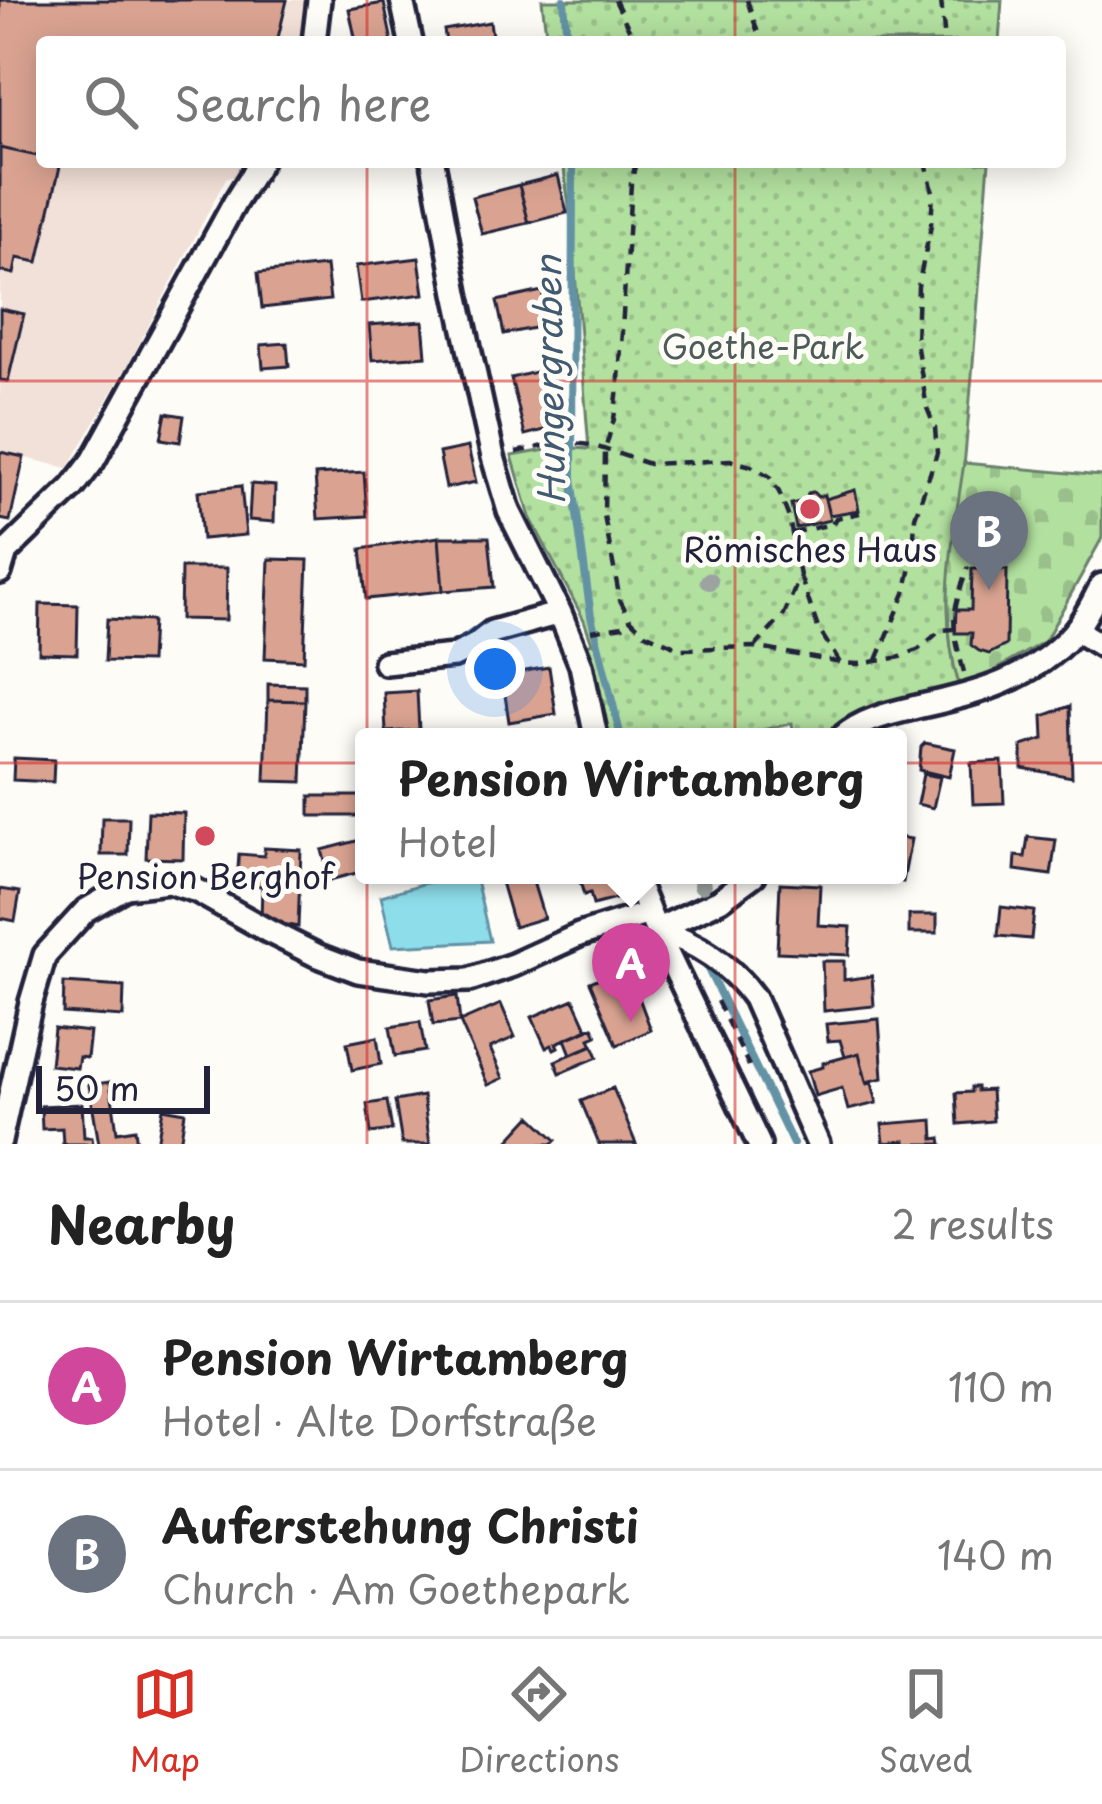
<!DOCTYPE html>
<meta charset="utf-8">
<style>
:root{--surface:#fff;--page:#f6f6f6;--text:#222;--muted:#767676;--line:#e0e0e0;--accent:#d93025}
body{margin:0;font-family:"Playpen Sans",sans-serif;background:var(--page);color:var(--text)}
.scale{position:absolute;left:36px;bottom:30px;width:174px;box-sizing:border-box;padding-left:12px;border:6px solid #22223b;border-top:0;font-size:33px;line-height:42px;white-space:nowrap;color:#22223b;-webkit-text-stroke:9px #fdfcf7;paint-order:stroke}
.you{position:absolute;left:495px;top:669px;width:42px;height:42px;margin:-30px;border:9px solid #fff;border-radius:50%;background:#1a73e8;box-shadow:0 0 0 18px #1a73e833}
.badge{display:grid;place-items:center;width:78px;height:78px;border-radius:50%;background:var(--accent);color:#fff;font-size:39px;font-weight:700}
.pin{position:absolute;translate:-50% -99px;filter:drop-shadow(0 3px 6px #0008)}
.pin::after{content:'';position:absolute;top:63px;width:42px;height:36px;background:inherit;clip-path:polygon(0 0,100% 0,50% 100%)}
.popup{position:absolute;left:355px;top:728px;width:552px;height:156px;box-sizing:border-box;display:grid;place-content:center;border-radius:12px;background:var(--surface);filter:drop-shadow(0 3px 9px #0005);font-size:39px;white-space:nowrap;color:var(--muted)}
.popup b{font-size:45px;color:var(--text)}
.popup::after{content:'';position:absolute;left:50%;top:100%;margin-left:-24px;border:24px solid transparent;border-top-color:var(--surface)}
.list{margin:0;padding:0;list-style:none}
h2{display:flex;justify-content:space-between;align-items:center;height:156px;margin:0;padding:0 48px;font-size:51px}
h2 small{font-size:39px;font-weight:400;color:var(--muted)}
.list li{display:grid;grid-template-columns:78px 1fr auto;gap:36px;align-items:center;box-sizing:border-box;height:168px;padding:0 48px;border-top:3px solid var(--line)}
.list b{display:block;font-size:45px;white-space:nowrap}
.list p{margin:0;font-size:39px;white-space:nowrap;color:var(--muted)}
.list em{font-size:39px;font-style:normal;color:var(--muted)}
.icon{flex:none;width:66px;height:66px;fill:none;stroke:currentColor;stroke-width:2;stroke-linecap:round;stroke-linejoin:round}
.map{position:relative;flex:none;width:1102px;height:1144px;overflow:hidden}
.search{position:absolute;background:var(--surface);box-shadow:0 6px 30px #0003;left:36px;right:36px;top:36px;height:132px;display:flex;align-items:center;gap:30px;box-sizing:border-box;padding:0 42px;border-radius:12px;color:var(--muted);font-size:45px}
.sheet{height:492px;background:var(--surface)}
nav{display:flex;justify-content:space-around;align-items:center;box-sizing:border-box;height:168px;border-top:3px solid var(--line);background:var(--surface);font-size:33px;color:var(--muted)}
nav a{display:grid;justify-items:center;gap:6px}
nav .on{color:var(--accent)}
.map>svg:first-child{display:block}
.built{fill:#f2e1d8}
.grass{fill:url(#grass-dots);stroke:#6a816d;stroke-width:3}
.cemetery{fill:url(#cemetery-stones);stroke:#6a816d;stroke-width:3}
.water{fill:#8eddeb;stroke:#6392a5;stroke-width:3}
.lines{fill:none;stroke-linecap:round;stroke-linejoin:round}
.stream{stroke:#6392a5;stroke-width:8}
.building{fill:#daa391;stroke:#22223b;stroke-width:3}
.minor-casing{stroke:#22223b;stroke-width:30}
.path{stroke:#22223b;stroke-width:4.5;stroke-dasharray:12 9;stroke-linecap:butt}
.minor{stroke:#fdfcf7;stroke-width:21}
.tree{fill:#9ca3a0}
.grid{fill:none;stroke:#d62828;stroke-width:3;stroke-opacity:0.55}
.poi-dot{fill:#d1495b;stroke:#fdfcf7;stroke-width:4.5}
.labels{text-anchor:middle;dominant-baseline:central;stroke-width:10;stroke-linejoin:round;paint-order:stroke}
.park-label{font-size:33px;fill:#4d5b59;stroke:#fdfcf7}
.poi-label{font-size:33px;fill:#22223b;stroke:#fdfcf7}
.water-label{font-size:36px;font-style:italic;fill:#425a70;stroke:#fdfcf7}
</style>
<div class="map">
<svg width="1102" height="1144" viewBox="0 0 1102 1144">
<defs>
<pattern id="grass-dots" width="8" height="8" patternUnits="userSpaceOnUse" patternTransform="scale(3)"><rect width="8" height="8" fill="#b2e09f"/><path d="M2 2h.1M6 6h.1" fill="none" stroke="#99c08a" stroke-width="1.8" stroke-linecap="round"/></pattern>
<pattern id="cemetery-stones" width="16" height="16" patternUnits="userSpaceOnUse" patternTransform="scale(3)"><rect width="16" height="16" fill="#b2e09f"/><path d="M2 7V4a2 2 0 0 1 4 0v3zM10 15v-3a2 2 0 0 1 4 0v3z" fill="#99c08a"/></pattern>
</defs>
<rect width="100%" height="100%" fill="#fdfcf7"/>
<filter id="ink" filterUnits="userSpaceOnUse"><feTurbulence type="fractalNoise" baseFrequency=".00833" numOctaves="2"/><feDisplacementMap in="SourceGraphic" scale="24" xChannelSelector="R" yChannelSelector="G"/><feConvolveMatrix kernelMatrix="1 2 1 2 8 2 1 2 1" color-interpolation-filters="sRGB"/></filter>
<g filter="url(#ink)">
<path class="built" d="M0,0H309L301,42H42V162H247L235,176L226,178L129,363L68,468L0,452Z"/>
<path class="grass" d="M542,0H1002L999,42H547Z
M563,162H989C981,260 974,358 965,456C957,538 935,603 959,685C920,697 860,709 830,737H794L792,723L732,737H605L585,646L592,643L584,620L530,517L512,456L563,447L589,449L571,221Z"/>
<path class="cemetery" d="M964,463L1102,476V538L1045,641L983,677L959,685C937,610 953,538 964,463Z"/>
<path class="water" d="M453,875H475L490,941L393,946L381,896Z"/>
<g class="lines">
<path class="stream" d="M564,0L567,42
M573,162L572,478L591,616L621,737
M706,965L793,1144"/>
</g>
<path class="building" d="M0,0H287L277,42H42V157L0,148Z
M384,3L392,42H356L349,9Z
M490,22L493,42H446L444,30Z
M0,148L42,157V162H61L38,262L17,258L14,274L0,271Z
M558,175L567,213L529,223L519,185Z
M519,185L529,223L482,234L472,197Z
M419,258L424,294L361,302L356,266Z
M326,266L330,300L262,308L258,273Z
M542,291L549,325L504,334L497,301Z
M0,309L24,314L8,381L0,380Z
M423,321L426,356L372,360L369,325Z
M287,343L289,366L263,368L261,345Z
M539,371L553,428L525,435L511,378Z
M166,413L184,416L180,442L161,439Z
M468,447L476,482L446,488L439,453Z
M0,452L24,457L10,521L0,519Z
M364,472L367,516L318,519L315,475Z
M251,484L275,486L274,522L249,520Z
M241,486L246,535L202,539L198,491Z
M855,490L859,510L829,515L825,499Z
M813,492L818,497L824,495L830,520L796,528L791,504L807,500L808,493Z
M439,537L443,591L366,599L361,549Z
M439,537H489L494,587L443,591Z
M979,557H1001L1000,570H1007L1006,645L989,654L979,651L971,645L972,633H955L956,610H971L972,569H979Z
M269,559L308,560L304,660L265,658Z
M181,568H227L226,620L180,619Z
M40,604L78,605L77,654L39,653Z
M107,619L152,621L150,662L105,661Z
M549,667L556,714L509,722L502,675Z
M268,684L305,685V701L268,700Z
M417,691L419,730L386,732L384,693Z
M268,700L305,701L302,782L265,781Z
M1070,706L1072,777L1022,768V746L1044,739L1043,716Z
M925,743L955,749L949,777L919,770L921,747Z
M14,758L54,760L53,782L13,780Z
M1002,761L1004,803L973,804L971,763Z
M923,774L940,777L933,808L917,804Z
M310,796H362V816H310Z
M148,812L184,813L183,859L146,858Z
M102,818H129L128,855H101Z
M898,837L911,839L903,882L876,877L898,875Z
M1028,837L1056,840L1051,875L1015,870L1016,856L1025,857Z
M364,839V871L330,880L322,850Z
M264,848L301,850L298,927L261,920L262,886L237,883L239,854L264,856Z
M499,875H531L544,918L514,927Z
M578,875H617L623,897L593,905L590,893L584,895Z
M780,883L820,885L818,925L851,927L849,955L777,952Z
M0,889L20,892L15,921L0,918Z
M1001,907L1034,911L1031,939L998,936Z
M909,915H937V933H909Z
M822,961H844V980L872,976L874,1006L824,1011Z
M627,966L651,1030L617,1045L590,982Z
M64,983L124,987L123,1017L63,1013Z
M457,996L460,1022L433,1025L429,1000Z
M574,999L588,1030L556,1043L558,1047L554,1049L552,1045L546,1048L532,1017Z
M501,1004L515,1037L490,1048L503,1078L488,1085L460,1022Z
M879,1019L883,1078L866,1082L859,1053L845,1057L840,1040L828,1041L826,1024Z
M420,1022L425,1051L395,1056L390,1027Z
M593,1027L597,1036L590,1039L593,1045L571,1054L565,1039Z
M54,1028L90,1032L87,1058L79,1057L77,1068L50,1065Z
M377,1037L381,1064L352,1070L347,1043Z
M593,1045L598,1057L560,1073L555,1061Z
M859,1053L867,1084L872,1083L877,1103L848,1110L842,1088L815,1096L808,1071L823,1067V1063Z
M110,1082L117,1132L135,1129L137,1144H99L89,1085Z
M971,1087H977V1091L991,1090L993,1121L958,1124L956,1093L971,1092Z
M613,1088L636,1144H599L581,1101Z
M423,1096L430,1144H402L395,1101Z
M387,1101L392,1130L371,1133L367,1104Z
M82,1104L84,1137H92L93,1144H63L62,1128L42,1129L41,1106Z
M163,1108L185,1112L180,1144H157Z
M531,1116L556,1140L552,1144H505Z
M933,1120L934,1139L941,1138L942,1144H905V1141L884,1143L882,1124Z"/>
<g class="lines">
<g class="minor-casing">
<path id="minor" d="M402,0L411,42
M314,42L319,0
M433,162L457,293L493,457L509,511L560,613L581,665L596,737
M0,572L6,552L73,487L93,461L235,202L260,162
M1076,630L1102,646
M385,663L454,656L474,646L492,632L560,613
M842,737C865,718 892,713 921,706C977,694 1033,679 1072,634C1085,620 1093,601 1102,585
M634,875L656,930L759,1144
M656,930C696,942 729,963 754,998L818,1144
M656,930L720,900L754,875
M0,1141L31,1002L45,955L86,910L126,887L168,882L197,891L268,931L316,955L358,971L429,981L469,980L513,965L579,935L649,913"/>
</g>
<path class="path" d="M615,0L635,42
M747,0L761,42
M941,0L945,42
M636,162L631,183L619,380L614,419L605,450L604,516L620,600L630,619L645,633L682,649L754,647L841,663L859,664L901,657L919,649L941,630L954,629
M516,452L563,442L591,445L649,464L730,460L751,466L769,476L779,492L789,518L800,576L784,615L756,646
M792,533L832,524L836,518L860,513
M800,576L818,628L840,663
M591,631L623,626L630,619
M877,660L905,593L913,559L915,517L937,453L935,428L927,408L916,342L918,286L931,226L933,192L926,162
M964,672C950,622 951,615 968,567
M484,733L487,737
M554,737L572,735
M556,875V876
M717,1001L749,1066"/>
<use href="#minor" class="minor"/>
</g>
<g class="tree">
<circle cx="709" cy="581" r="9"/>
<circle cx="702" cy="885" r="9"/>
</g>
</g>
<path class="grid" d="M367,0V42M735,0V42M367,162V1144M735,162V1144M0,381H1102M0,763H1102"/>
<g class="poi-dot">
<circle cx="810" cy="509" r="12"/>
<circle cx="205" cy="836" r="12"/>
</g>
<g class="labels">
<g class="park-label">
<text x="763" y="345">Goethe-Park</text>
</g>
<g class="poi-label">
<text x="810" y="548">Römisches Haus</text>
<text x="205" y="875">Pension Berghof</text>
</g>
<g class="water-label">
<text transform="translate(548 380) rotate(-91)">Hungergraben</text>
</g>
</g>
</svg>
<div class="scale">50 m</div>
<div class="you"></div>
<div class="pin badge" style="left:631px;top:1022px;background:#d1479c">A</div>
<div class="popup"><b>Pension Wirtamberg</b>Hotel</div>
<div class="pin badge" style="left:989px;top:590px;background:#6b7280">B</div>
<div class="search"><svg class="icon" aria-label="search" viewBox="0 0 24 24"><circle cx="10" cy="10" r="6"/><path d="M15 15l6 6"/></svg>Search here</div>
</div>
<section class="sheet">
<h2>Nearby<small>2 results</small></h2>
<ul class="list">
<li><span class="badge" style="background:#d1479c">A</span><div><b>Pension Wirtamberg</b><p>Hotel · Alte Dorfstraße</p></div><em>110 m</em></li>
<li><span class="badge" style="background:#6b7280">B</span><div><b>Auferstehung Christi</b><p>Church · Am Goethepark</p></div><em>140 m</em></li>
</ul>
</section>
<nav>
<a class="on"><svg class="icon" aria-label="map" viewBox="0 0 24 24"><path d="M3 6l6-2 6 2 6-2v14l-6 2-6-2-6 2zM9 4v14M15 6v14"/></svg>Map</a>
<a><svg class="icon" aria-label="directions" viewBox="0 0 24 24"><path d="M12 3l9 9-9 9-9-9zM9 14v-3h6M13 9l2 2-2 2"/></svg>Directions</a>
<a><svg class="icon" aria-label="saved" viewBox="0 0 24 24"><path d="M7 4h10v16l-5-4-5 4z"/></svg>Saved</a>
</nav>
